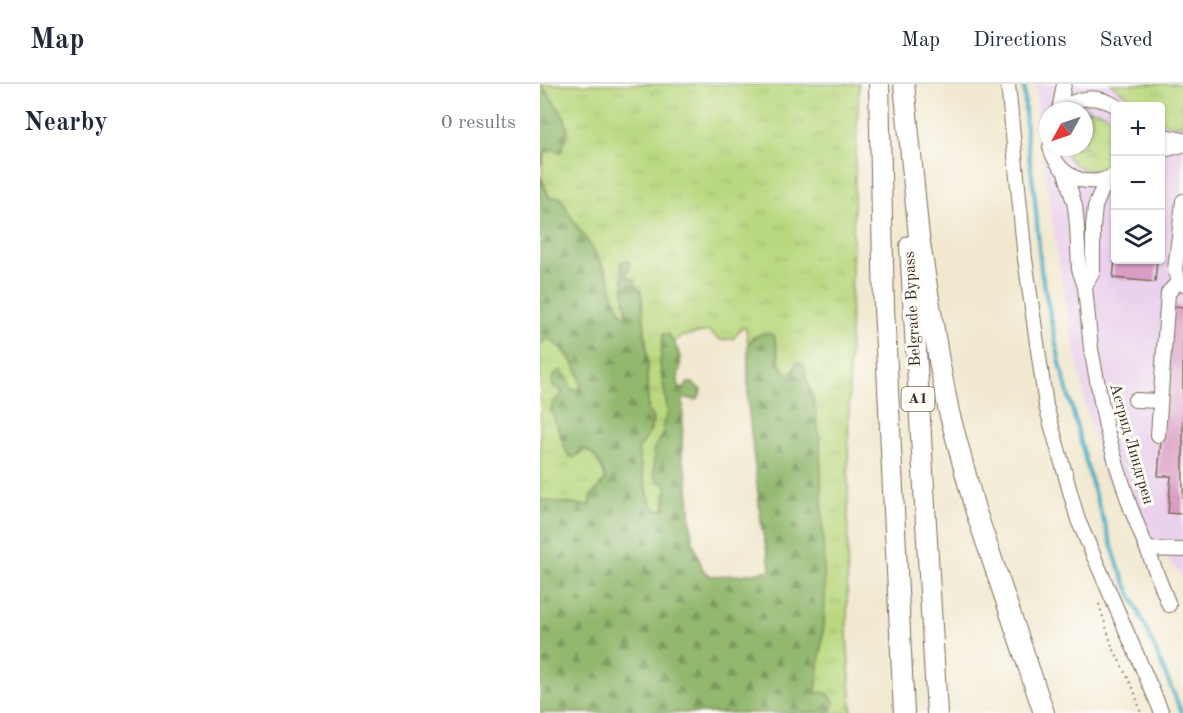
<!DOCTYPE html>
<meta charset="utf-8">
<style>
:root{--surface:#fff;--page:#f2f2f3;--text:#1f2937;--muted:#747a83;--line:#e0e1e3}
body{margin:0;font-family:"Old Standard TT",serif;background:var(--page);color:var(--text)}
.controls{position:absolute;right:18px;top:18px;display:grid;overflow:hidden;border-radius:6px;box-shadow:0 2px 4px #0004}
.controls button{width:54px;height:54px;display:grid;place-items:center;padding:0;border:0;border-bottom:2px solid var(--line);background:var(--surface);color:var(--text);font:30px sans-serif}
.compass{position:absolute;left:499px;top:18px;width:54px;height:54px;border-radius:50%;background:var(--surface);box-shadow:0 2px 4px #0004;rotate:230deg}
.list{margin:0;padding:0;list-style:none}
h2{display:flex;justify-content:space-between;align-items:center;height:78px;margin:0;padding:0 24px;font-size:26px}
h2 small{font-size:20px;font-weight:400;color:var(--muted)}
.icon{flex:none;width:33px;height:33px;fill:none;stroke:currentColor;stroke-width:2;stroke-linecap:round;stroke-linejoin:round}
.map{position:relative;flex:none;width:643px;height:629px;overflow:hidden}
header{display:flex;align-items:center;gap:36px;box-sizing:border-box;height:84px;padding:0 30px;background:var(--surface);border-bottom:2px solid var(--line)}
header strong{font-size:28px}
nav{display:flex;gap:33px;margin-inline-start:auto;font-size:21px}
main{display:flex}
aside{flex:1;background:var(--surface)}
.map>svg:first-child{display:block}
.built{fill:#ead1ec;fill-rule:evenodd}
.grass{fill:url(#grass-tufts);stroke:#7a814e;stroke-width:1.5}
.forest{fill:url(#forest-firs);stroke:#667146;stroke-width:1.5}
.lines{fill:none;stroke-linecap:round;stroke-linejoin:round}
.stream{stroke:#41a9c1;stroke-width:4}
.building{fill:#da9cc5}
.minor-casing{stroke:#7b6c5c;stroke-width:16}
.highway-casing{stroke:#7b6c5c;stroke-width:22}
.path{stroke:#7b6c5c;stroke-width:2;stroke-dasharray:1.5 4.5;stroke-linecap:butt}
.minor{stroke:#fff;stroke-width:14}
.highway{stroke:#fff;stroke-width:20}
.labels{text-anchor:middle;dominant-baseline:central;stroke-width:6;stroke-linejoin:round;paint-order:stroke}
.shield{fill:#fdfcf7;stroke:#75695f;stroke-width:1.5}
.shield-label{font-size:15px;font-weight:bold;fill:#3b2a1e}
.street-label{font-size:16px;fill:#3b2a1e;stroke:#fdfcf7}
</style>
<header>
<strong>Map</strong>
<nav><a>Map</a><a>Directions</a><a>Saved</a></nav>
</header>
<main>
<aside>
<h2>Nearby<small>0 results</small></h2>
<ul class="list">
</ul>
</aside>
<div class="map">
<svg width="643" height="629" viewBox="0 0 643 629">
<defs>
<pattern id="grass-tufts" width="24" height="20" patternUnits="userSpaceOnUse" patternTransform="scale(1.5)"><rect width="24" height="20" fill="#b9d87f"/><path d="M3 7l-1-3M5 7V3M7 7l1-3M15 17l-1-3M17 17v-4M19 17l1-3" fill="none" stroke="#a0ba6d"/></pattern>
<pattern id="forest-firs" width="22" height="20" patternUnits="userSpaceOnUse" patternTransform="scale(1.5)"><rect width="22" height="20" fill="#92b86e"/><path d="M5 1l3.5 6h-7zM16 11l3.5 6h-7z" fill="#78965a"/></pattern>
</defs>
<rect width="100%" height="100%" fill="#fdfcf7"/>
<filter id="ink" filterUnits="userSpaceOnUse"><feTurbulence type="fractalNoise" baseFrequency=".0167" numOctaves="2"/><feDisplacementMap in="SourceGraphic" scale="12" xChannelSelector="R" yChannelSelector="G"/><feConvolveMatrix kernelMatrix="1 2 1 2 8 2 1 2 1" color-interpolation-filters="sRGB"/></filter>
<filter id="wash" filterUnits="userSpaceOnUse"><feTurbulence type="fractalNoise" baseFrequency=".008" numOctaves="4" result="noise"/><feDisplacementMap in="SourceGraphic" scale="24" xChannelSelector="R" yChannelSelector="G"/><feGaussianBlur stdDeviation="1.35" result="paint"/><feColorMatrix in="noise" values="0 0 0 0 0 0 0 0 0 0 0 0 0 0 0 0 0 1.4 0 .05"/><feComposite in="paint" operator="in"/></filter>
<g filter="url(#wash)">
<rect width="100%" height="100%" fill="#f1e8cf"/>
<path class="built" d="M496,0H643V494L563,392L544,314L518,177L498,43ZM576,22H620V176H576ZM508,27H544V63H508Z"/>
<path class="grass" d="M0,0H319L315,88L309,287L307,549L312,629H287L293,624L276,608L284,539L274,319L267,297L264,281L253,288L247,289L240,281L234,251L213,253L208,261L206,244L202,243L193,255L180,256L168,247L140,253L134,259L133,256L120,280L128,329L123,340V350L114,365L124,399L126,401L125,425L118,426L111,421L102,388L98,366L110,348L113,335L108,326L107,295L108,278L101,208L87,193L86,190L89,184L81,179C84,196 84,214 87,231L83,232L73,212L69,193L50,161L33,136L21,114L17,112L11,115C0,94 0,91 5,68L13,65L28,48L24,32L3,3L0,5Z
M571,0H643V40L633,41L621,38L620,22H598L591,15Z
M547,26C559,26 567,29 575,38V74C558,95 531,87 523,63H544V27Z
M8,254C25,265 40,282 41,303L37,306H31L27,294L22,307L23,310L14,318L11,326L28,371L32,373L37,372L45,365C56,370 64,385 65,396L51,412L49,422L0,416V261Z"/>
<path class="forest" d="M3,3L24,32L28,48L21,68L13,65L5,68L0,82V5Z
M0,93L10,115L17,112L21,114L33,136L50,161L69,193L73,212L83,232L87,231C84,213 84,196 81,179L87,176L90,179V184L86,190L87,193L95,195V202L101,207L108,278L107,295L108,326L113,335L110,348L98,366L102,388L111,421L118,426L125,425L126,401L124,399L119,398L114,391V365L123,350V340L128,329L120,280L123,250H128C135,259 142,272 140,283C138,294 137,292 139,304L144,305L148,299H153L161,306L159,314L155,316L143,313L142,374L147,391L152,455L163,486L171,492L200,491L231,486L222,445L208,321V261C214,252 223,247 234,251L240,281L247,289L253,288L257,279L264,281L267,297L274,319L280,358L285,515L284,539L276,608L287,609L295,618L293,624L287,629H0V416L49,422L51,412L65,396C64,385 56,370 45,365L37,372L32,373L28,371L11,326L14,318L22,310V307L13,302L12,297L15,290L21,286L27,294L32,306H37L41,303C41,282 25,265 8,254L0,261Z"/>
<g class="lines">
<path class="stream" d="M484,0L486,47L495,116L501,186L520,279L553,404L579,484L605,542L642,629"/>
</g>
<g id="blocks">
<path class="building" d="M575,176H617L615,198L573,194Z
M632,222L643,223V430L628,429L631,392H618Z"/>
</g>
</g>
<g filter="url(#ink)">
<use href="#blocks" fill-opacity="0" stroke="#7b6c5c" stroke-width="1.5"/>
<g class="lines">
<g class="minor-casing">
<path id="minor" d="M468,0L485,175L506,322L538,436L622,629
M519,27L524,0
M521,27C537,11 558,11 576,22
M620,51L643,56
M510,63C517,91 548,107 574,91
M620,67L643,61
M525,88L535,122L537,142L539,185L545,203L551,265L566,343L577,382L590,422L629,521
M643,117L635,186C636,192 637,196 643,200
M545,203L553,187V143L555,123L561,108L570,94
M595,316L620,317
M618,351L628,209L639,197
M607,465L643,466"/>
</g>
<g class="highway-casing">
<path id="highway" d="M339,0L344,223L364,629
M364,0L379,153L399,277L409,328L435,425L504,629
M370,162L397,629"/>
</g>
<path class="path" d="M559,520L572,562L594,606L601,629"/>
<use href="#minor" class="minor"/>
<use href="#highway" class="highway"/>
</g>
</g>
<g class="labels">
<rect class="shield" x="361.5" y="303" width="33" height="24" rx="4.5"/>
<g class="shield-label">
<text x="378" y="315">A1</text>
</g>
<g class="street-label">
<text transform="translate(373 225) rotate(-93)">Belgrade Bypass</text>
<text transform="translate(591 360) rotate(74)">Астрид Линдгрен</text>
</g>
</g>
</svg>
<div class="controls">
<button>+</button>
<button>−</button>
<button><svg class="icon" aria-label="layers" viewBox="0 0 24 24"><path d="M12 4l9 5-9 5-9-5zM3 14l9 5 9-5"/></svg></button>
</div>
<svg class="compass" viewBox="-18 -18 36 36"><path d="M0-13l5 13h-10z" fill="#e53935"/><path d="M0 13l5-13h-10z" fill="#747a83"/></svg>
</div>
</main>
